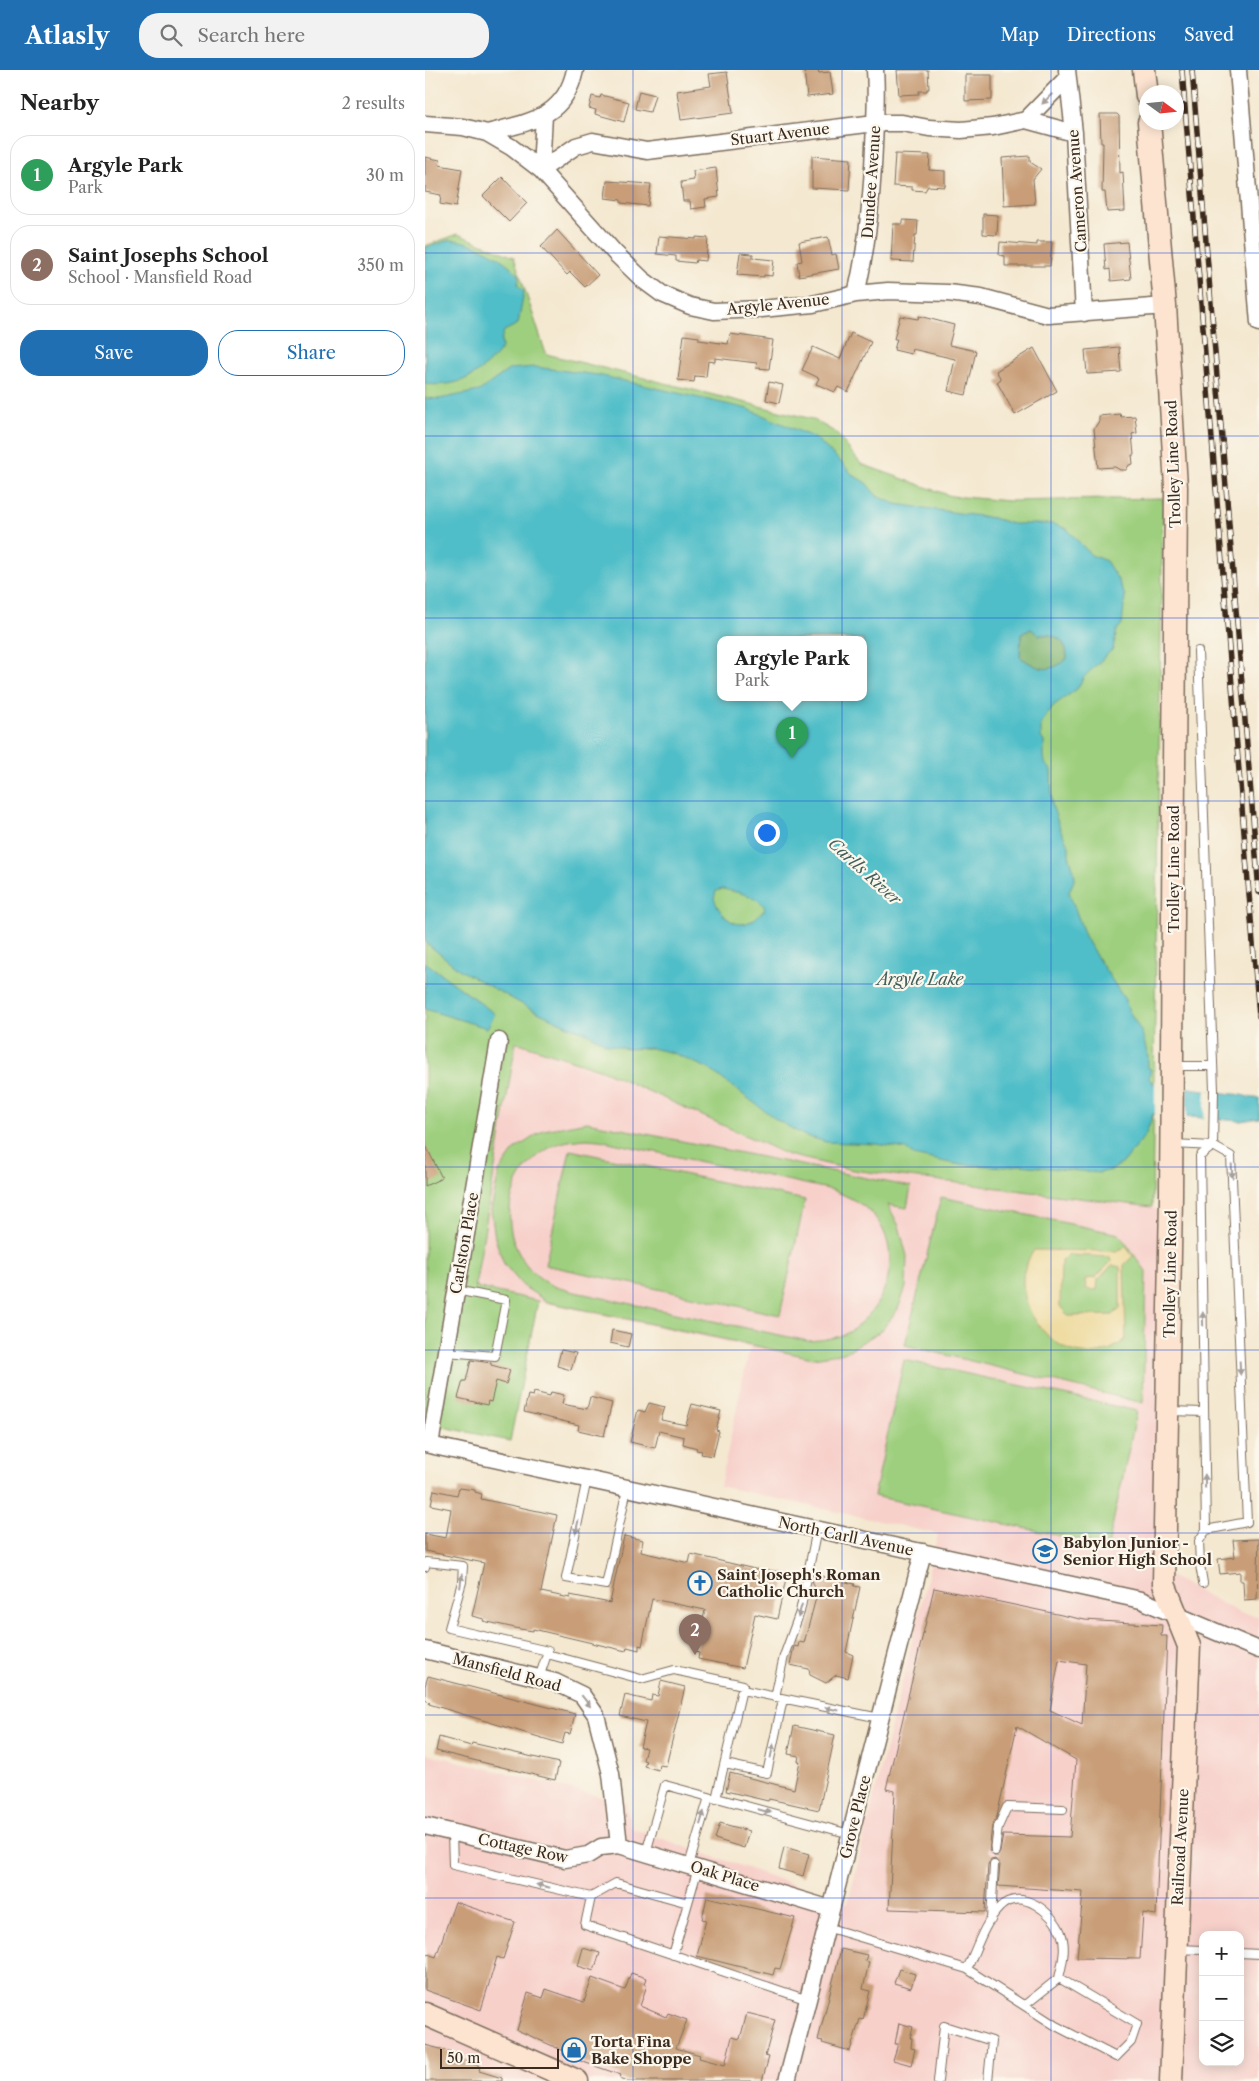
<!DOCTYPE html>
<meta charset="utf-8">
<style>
:root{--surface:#fff;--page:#f2f2f2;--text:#222;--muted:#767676;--line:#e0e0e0;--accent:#1f6fb2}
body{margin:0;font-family:"Libre Caslon Text",serif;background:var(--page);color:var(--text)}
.controls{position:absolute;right:15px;bottom:15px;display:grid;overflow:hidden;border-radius:10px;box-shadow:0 2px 12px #0003}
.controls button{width:45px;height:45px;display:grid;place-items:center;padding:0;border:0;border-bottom:1px solid var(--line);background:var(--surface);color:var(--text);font:25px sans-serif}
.compass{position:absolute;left:714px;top:15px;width:45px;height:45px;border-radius:50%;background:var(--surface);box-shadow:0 2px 12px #0003;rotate:105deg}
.scale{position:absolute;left:15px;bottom:12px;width:119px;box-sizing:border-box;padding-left:5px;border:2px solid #3b2a1e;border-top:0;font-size:14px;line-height:18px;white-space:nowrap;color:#3b2a1e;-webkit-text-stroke:4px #fbf7ec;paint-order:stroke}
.you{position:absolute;left:341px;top:762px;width:18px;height:18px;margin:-12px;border:4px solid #fff;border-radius:50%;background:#1a73e8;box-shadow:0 0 0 8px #1a73e833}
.badge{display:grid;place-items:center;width:32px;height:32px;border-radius:50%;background:var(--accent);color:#fff;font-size:16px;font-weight:700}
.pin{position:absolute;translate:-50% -41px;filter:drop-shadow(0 1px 2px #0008)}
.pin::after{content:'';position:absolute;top:26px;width:18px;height:15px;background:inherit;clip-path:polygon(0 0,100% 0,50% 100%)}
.popup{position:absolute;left:292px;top:566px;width:150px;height:65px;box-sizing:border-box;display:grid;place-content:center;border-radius:10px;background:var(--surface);filter:drop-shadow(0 1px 4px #0005);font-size:16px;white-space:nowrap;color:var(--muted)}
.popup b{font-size:19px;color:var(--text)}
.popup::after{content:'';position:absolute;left:50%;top:100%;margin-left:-10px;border:10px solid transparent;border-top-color:var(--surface)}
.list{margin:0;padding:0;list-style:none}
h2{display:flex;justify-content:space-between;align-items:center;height:65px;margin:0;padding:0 20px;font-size:21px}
h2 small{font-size:16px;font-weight:400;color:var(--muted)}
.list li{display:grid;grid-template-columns:32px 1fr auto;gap:15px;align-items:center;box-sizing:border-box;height:80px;margin:0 10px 10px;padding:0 10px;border:1px solid var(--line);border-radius:20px}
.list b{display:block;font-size:19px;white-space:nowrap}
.list p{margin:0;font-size:16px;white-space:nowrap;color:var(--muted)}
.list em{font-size:16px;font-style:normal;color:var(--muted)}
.actions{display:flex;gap:10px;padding:15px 20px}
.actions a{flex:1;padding:11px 0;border:1px solid var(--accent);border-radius:20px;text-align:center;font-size:18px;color:var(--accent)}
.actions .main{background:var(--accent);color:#fff}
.icon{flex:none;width:28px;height:28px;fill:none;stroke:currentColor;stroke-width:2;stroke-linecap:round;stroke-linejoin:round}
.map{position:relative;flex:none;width:834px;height:2011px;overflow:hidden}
header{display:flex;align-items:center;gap:30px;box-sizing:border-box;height:70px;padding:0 25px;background:var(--accent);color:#fff}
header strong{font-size:24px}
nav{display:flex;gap:28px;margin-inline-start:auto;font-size:18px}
.search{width:350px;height:45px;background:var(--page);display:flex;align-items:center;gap:12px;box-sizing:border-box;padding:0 18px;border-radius:20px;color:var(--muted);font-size:19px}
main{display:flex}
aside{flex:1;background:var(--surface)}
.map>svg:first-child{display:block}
.built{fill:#f7d0ca;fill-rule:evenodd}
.green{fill:#9ecf7e;stroke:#6c7c4e;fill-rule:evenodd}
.forest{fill:#7eb26d;stroke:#5c6e46}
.sand{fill:#eeda9e;stroke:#94825e;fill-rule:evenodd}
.water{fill:#50bec8;stroke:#467473;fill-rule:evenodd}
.pier{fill:#f4e8d0}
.building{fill:#c89d77;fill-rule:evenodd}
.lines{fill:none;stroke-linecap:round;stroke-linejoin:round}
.lane-casing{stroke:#7c6c5c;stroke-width:10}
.street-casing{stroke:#7c6c5c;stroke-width:19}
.secondary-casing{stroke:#7c6c5c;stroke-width:25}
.lane{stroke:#fff;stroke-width:8}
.street{stroke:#fff;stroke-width:16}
.secondary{stroke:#fde4d1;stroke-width:22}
.rail-casing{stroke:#3b2a1e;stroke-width:5.5}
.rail{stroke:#fbf7ec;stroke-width:4;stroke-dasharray:11;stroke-linecap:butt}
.oneway{fill:#a79f9a}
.grid{fill:none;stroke:#1d4ed8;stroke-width:1;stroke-opacity:0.55}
.labels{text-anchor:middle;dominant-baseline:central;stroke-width:4.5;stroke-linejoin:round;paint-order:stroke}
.street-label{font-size:15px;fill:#3b2a1e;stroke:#fbf7ec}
.poi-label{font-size:15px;font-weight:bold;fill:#3b2a1e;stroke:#fbf7ec;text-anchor:start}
.water-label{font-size:16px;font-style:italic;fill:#425e5a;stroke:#fbf7ec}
</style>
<header>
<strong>Atlasly</strong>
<div class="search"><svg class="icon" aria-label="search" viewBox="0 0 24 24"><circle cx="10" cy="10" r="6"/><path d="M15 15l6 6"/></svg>Search here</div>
<nav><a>Map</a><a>Directions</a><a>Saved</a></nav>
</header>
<main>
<aside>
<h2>Nearby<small>2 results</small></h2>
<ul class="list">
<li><span class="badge" style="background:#2e9e5b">1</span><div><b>Argyle Park</b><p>Park</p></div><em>30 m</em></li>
<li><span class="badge" style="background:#8d6e63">2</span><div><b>Saint Josephs School</b><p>School · Mansfield Road</p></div><em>350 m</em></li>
</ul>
<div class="actions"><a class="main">Save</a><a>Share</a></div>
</aside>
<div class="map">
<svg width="834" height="2011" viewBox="0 0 834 2011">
<rect width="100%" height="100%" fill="#fbf7ec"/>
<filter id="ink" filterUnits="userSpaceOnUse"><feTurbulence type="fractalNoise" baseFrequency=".02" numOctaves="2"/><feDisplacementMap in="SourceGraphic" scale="10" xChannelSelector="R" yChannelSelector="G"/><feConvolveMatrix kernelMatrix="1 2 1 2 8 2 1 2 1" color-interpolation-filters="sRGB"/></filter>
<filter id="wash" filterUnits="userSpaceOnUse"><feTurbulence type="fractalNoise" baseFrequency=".0096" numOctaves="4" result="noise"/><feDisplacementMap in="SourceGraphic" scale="20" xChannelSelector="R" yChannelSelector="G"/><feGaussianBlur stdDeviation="1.12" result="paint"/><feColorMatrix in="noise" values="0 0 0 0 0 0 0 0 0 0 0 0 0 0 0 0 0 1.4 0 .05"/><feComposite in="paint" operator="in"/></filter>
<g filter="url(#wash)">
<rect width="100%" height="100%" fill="#f4e8d0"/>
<path class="built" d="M91,972L177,1000L363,1085L428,1100L727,1137L735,1142L730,1498L815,1543L834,1546V2011H0V1683L201,1733L206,1758L423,1833L513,1464L295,1416L325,1277L50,1218ZM778,1865H815V1992H778Z"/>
<path class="green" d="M33,164L89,187L121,284L387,349L410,362L436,394L526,426L584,431L738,428L727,1137L428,1100L363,1085L177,1000L91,972L50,1217L113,1231L85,1371L4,1354L0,1361V176ZM296,569H438V627H296Z
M162,1052L486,1117L482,1138L463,1135L474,1156L482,1186L481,1217L473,1239L456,1261L419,1283L388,1288L122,1232L98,1216L79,1194L70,1168L66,1140L74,1102L90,1079L119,1060ZM161,1069L174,1070L408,1120C423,1127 440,1134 450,1147C476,1180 466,1227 435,1253C431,1257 426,1262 420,1264C408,1269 396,1270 383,1271L145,1221C139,1219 132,1218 126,1215C70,1185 71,1105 128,1076C138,1071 150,1070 161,1069Z
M145,1080L380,1130L355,1245L120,1195Z
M516,1127L694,1164L721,1201L718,1333L480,1275Z
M479,1290L712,1341L683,1476L449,1426Z"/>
<path class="forest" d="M606,559L614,565C631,563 643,571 642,589C624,604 614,600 595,587L596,564Z"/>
<path class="sand" d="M701,1177L708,1186L699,1195L701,1269C656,1309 597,1260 598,1209C598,1199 604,1188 609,1180L691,1181ZM644,1185L685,1187L686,1192L670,1208L660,1209L661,1219L672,1220L673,1210L687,1195L695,1197V1238L688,1245L643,1246L635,1236L636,1191Z"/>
<path class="water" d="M24,170C48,170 78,187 94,205L93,215L99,221L93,254L79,261L76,270L77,278C56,304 36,318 0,314V178Z
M110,297L173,305L323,339L390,368L411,387L428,405L441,413L452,426L471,434L568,448L588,454H629L642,459L666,485L681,491L692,508L700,526L697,554L692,560L688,579L659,607L652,619L628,636L616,654V667L619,672V686L620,693L626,700L627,735L636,761L644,776V785L649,801L650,808L644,822L660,866L670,884L700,930L704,941L717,963L723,987V998L726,999L724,1008L728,1013L808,1024C819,1024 824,1029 834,1028V1048L816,1051L728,1044L721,1064L699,1092L687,1100L674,1103L595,1095L580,1097L530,1094L488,1085L481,1079L452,1074L401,1072L378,1065L352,1050L284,999L248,983L226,978L202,979L182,974L160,962L145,957L106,939L35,900L0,872V328L14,329L54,321L85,299ZM606,559L614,565C631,563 643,571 642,589C623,604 614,600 595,587L596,564ZM296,569H438V627H296ZM298,819C310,822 338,826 340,840C335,843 330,850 324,852C307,860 293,841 289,828L291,821Z
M0,892L70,944L62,958L0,939Z"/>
<path class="pier" d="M730,1011L762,1015V1047L730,1046Z
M781,1020L794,1021L792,1051L779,1050Z"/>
<g id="blocks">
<path class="building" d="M379,0H393L394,3L405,2L408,24L382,27Z
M472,0H503L504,19H502V21H494V24L474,25Z
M302,2L308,43L256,50L252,21L286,16L284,4Z
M540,5H567V30L540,31Z
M214,21L230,25L225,42L210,39Z
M176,25L204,32L199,52L170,44L171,40L164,38L167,26L175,28Z
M675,44H692L694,46L695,103L698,102L700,141L682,142L680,122H677L678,73H676Z
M470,84L505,85L504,100L520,101V117L503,116L500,121L487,120V117L468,116Z
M387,86L426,89L424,120L387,118Z
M605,86V92L616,99L608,109L610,134L579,136L577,88Z
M0,87L15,90L14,95L37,99L31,137L15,134L16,125L0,122Z
M291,98L294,127L280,129L281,137L266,139L265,131H258L256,112L269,110L268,101Z
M77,107L102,133L84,152L58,126Z
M182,111L226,114L223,136L196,133V130L180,128Z
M558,144L573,145L572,165L558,164Z
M478,150L493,151L492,165H490L488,192L466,191L468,154H478Z
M132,160L173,205L160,217L145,202L142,205L116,177Z
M234,166L271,169V167L283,168L281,191L271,190L270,193L251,191V186L232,184Z
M403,167L407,185L411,184L414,199L374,206L372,192L377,191L374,172Z
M575,172L612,175V172H627L625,196H580V186L574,185Z
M702,172L706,209L686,211L685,199L681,200L679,174Z
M315,183L328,184V188L349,190L347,206L339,205V207L312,205Z
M475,246L493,249L494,246L529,255L524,275L551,281L541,325L523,321L530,289L487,279L486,284L469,280L472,269H469Z
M426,263L446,272L423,322L413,317L410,322L391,314L394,308L377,300L388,277L415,289Z
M305,264L348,270L344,299L331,298L332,293L290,288V292L283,291L281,307L270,306L269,312L253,310L259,265L274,267V270L303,274Z
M694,277L696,302L662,304L660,280Z
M609,278L632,321L590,345L572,312L576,309L571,301Z
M344,312L358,315L354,333L341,330Z
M695,344L696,347L710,346L712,363L707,364L709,385H707L708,394L704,395L701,400H695L690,397L673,398L669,359L674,351V346Z
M0,1074L17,1108L0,1116Z
M187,1260L206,1264L203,1277L185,1273Z
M136,1280L151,1283L146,1300L132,1296Z
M46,1290L66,1293V1295L85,1300L81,1314L71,1311L66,1332L63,1331L62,1335L33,1328L38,1311H41Z
M109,1322L125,1326L126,1322L139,1325L137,1334L162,1339L165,1327L187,1333L179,1366L153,1360L154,1355L99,1342L103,1325L108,1326Z
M224,1333L240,1337L236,1350L261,1355L267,1334L296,1341L291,1360L294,1361L288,1386L276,1384L277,1381L271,1380L272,1378L258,1374L259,1367L234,1361L230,1378L205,1372L213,1340L220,1342Z
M34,1418L50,1420V1422L57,1424L56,1429L132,1445L116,1522L145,1528V1525L185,1533L199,1466L218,1470L216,1482L264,1493L266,1484L338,1501V1499L362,1504L352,1549L330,1544L318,1598L273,1589L274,1583L271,1582L280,1540L227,1529L217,1576L214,1575V1580L202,1577L201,1581L108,1559V1561L95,1559L58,1551L59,1549L47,1546L59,1493L0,1481V1464L21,1468L26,1439L6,1435L9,1420L32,1425Z
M834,1469L832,1529L819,1530L818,1511H815V1502L795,1504L793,1489L810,1487L808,1470Z
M394,1506L430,1514L429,1516L435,1517L421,1582L428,1585L423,1608L411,1605L401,1613L385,1605L384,1599L365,1595L369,1576L373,1577L374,1572L379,1573L392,1524L387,1510Z
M509,1518L660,1550L737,1555L736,1566H742L731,1845L718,1843L715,1889L652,1888L658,1822L573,1816L575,1795L570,1789L566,1790L563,1794L560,1842L464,1839L470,1721L461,1719ZM634,1590L661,1594L657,1655L625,1640ZM592,1656L651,1690L645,1767L578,1765L575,1782L573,1786H569L564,1781L567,1756L572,1746Z
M3,1606L150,1644L145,1664L140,1663L137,1674L4,1634L5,1632L0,1630V1616Z
M236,1611L260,1617L241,1696L234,1695L233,1700L219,1696L221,1691L218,1690L221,1678L215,1677L221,1652L195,1646L200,1625L226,1631L227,1625L233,1626Z
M369,1656L410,1665L394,1740L344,1729L343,1731L301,1721L305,1703L369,1719L375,1691H373L374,1686L363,1684Z
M14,1667L46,1676L47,1673L134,1693L130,1710L11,1681Z
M295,1753L324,1761L319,1778L290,1769Z
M359,1777L384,1784L378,1806L354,1799Z
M282,1827L370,1848L355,1899L350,1898L348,1905L272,1886L281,1850L277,1849Z
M30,1832L90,1852L78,1889L72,1887L56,1940L0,1920V1883L11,1887Z
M158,1878L175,1883L169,1901L153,1896Z
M416,1879L442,1885L440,1891L444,1892L438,1919L445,1921L438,1950L435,1949L425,1981L397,1973L398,1971L393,1970Z
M474,1899L490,1904L486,1918L469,1913Z
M206,1903L221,1908L219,1914L222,1915L215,1936L241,1947L243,1943L262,1950L251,1978L275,1985L274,1988L300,1995L307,1967L315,1969L322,1943L350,1950L340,1986L344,1987L337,2011H203L195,2008L196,2005L138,1985L139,1981L92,1960L103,1923L118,1928L121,1919L159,1932L167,1908L200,1920Z
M474,1953L488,1957L485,1968H487L486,1978L490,1979L486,1995L468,1990L473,1974H470Z
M0,1975L31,1983L30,1987L55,1996L54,2001L77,2008V2011H0Z"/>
</g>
</g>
<g filter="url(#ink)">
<use href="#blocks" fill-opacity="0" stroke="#7c6c5c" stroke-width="1"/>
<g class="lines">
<g class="lane-casing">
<path id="lane" d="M748,996H788
M748,1074L788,1076L789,1020L773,581
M21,1282L70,1286L81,1230L31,1220
M744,1341L779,1342
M162,1409L141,1508L181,1515L202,1419
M0,1497L1,1492L38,1496L37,1512L24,1558L123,1581L114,1608
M778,1513L775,1495L774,1471L781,1460L775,1086L788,1076L806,1086L822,1452L781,1460
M122,1584L216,1609L249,1600L318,1615L291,1729L284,1727
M317,1620L455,1648
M350,1627L359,1586L375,1542L392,1459
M300,1694L342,1703L358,1629
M292,1728L425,1764
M27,1763L28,1795L166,1827L191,1813L263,1833
M570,1781L573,1757L582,1737L638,1739
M221,1783L240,1715L284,1727L264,1795
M166,1827L160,1855L383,1930
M566,1850L569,1795
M401,1857L542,1899L631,1956L691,1987L706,1972L712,1954L634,1908C637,1894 642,1877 636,1863C628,1842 596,1817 575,1837C559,1853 551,1880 542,1899
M752,1879L778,1880
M815,1883L834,1884
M248,1885L273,1798
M600,1935L634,1908
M513,2011L519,1956L567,1971L563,2011"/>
</g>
<g class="street-casing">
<path id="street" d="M642,0L649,63L659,243
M813,0L834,253
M601,50L642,8
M0,54L38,57L62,63L86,77L116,100L190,183L218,210L237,224L265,236L289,241L336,239L388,234L431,224L463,221L523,223L556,227L623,245L740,236
M62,63C104,52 140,48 150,0
M116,100L151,76L168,71L222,81L450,53H477L504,58L536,60L568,57L601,50L649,63
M116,100L119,45
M431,224C443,175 447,126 449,76C450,51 452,25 450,0
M0,1374L716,1530L834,1580
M5,1375L74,971
M0,1580L130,1612L157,1625L171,1645L186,1704L194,1775
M0,1756L140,1789L163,1785L176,1777L194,1775L406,1839
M362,2011L498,1482"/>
</g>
<g class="secondary-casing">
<path id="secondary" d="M719,0L722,26
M724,52L740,236L751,417L746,1127L739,1514L764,1576L746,2011
M0,1944L152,2011"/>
</g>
<use href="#lane" class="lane"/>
<use href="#street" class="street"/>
<use href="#secondary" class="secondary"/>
<g class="rail-casing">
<path id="rail" d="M757,0L834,947
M767,0L834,822"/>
</g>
<use href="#rail" class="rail"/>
</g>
<defs><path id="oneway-solid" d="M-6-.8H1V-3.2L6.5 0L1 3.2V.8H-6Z" transform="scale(1.25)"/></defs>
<g class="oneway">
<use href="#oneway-solid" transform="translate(622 29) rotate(135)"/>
<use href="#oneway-solid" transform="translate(807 1101) rotate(87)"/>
<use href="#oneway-solid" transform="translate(778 1249) rotate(-91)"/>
<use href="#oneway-solid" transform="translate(815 1298) rotate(87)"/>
<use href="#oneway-solid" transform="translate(780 1411) rotate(-91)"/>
<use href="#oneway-solid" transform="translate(152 1457) rotate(102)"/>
<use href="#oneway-solid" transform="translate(36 1511) rotate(-83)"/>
<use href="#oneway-solid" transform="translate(375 1541) rotate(106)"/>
<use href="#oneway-solid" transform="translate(161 1631) rotate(52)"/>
<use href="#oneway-solid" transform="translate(407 1639) rotate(-169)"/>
<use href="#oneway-solid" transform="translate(347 1681) rotate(-78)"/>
<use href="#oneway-solid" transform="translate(339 1741) rotate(15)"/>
<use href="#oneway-solid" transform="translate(277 1748) rotate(-74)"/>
<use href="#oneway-solid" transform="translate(118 1816) rotate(-167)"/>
</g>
</g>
<path class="grid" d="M208,0V2011M417,0V2011M626,0V2011M0,183H834M0,366H834M0,548H834M0,731H834M0,914H834M0,1097H834M0,1280H834M0,1463H834M0,1645H834M0,1828H834"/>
<defs>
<g id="school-ring" transform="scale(1.25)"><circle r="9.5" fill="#fbf7ec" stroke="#1f6fb2" stroke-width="1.5"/><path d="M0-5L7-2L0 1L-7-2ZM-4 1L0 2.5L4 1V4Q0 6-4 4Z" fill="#1f6fb2"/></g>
<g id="church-ring" transform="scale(1.25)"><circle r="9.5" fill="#fbf7ec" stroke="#1f6fb2" stroke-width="1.5"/><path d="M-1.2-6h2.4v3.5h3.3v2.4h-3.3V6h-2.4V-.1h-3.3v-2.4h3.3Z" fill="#1f6fb2"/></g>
<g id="shop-ring" transform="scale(1.25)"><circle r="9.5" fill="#fbf7ec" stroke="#1f6fb2" stroke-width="1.5"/><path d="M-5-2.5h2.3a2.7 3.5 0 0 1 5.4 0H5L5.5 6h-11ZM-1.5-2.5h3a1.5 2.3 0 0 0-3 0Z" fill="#1f6fb2"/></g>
</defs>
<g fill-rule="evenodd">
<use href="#school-ring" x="620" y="1481"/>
<use href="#church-ring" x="275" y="1513"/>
<use href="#shop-ring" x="149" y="1980"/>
</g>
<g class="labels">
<g class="street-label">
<text transform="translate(355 64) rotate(-7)">Stuart Avenue</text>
<text transform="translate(446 112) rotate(-86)">Dundee Avenue</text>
<text transform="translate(652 121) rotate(-94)">Cameron Avenue</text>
<text transform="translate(353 234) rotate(-6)">Argyle Avenue</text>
<text transform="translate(748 394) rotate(-92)">Trolley Line Road</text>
<text transform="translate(748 799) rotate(-90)">Trolley Line Road</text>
<text transform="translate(39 1173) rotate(-80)">Carlston Place</text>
<text transform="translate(745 1204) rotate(-89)">Trolley Line Road</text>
<text transform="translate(421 1466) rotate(12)">North Carll Avenue</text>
<text transform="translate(82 1602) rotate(15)">Mansfield Road</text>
<text transform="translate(430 1747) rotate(-76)">Grove Place</text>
<text transform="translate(755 1777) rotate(-87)">Railroad Avenue</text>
<text transform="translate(98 1778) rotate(12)">Cottage Row</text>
<text transform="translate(300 1806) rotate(17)">Oak Place</text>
</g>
<g class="poi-label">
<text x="638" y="1472">Babylon Junior -<tspan x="638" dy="17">Senior High School</tspan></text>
<text x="292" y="1504">Saint Joseph's Roman<tspan x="292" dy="17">Catholic Church</tspan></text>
<text x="166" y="1971">Torta Fina<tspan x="166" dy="17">Bake Shoppe</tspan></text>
</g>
<g class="water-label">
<text transform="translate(440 801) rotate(42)">Carlls River</text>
<text x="495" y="909">Argyle Lake</text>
</g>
</g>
</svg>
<div class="controls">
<button>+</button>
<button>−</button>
<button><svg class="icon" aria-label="layers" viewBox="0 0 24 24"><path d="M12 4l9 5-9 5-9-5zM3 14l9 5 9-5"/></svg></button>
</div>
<svg class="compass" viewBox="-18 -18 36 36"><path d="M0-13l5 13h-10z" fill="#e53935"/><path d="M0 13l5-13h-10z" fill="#767676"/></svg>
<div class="scale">50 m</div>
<div class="you"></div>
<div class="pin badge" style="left:367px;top:688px;background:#2e9e5b">1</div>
<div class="popup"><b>Argyle Park</b>Park</div>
<div class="pin badge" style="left:270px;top:1585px;background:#8d6e63">2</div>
</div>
</main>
